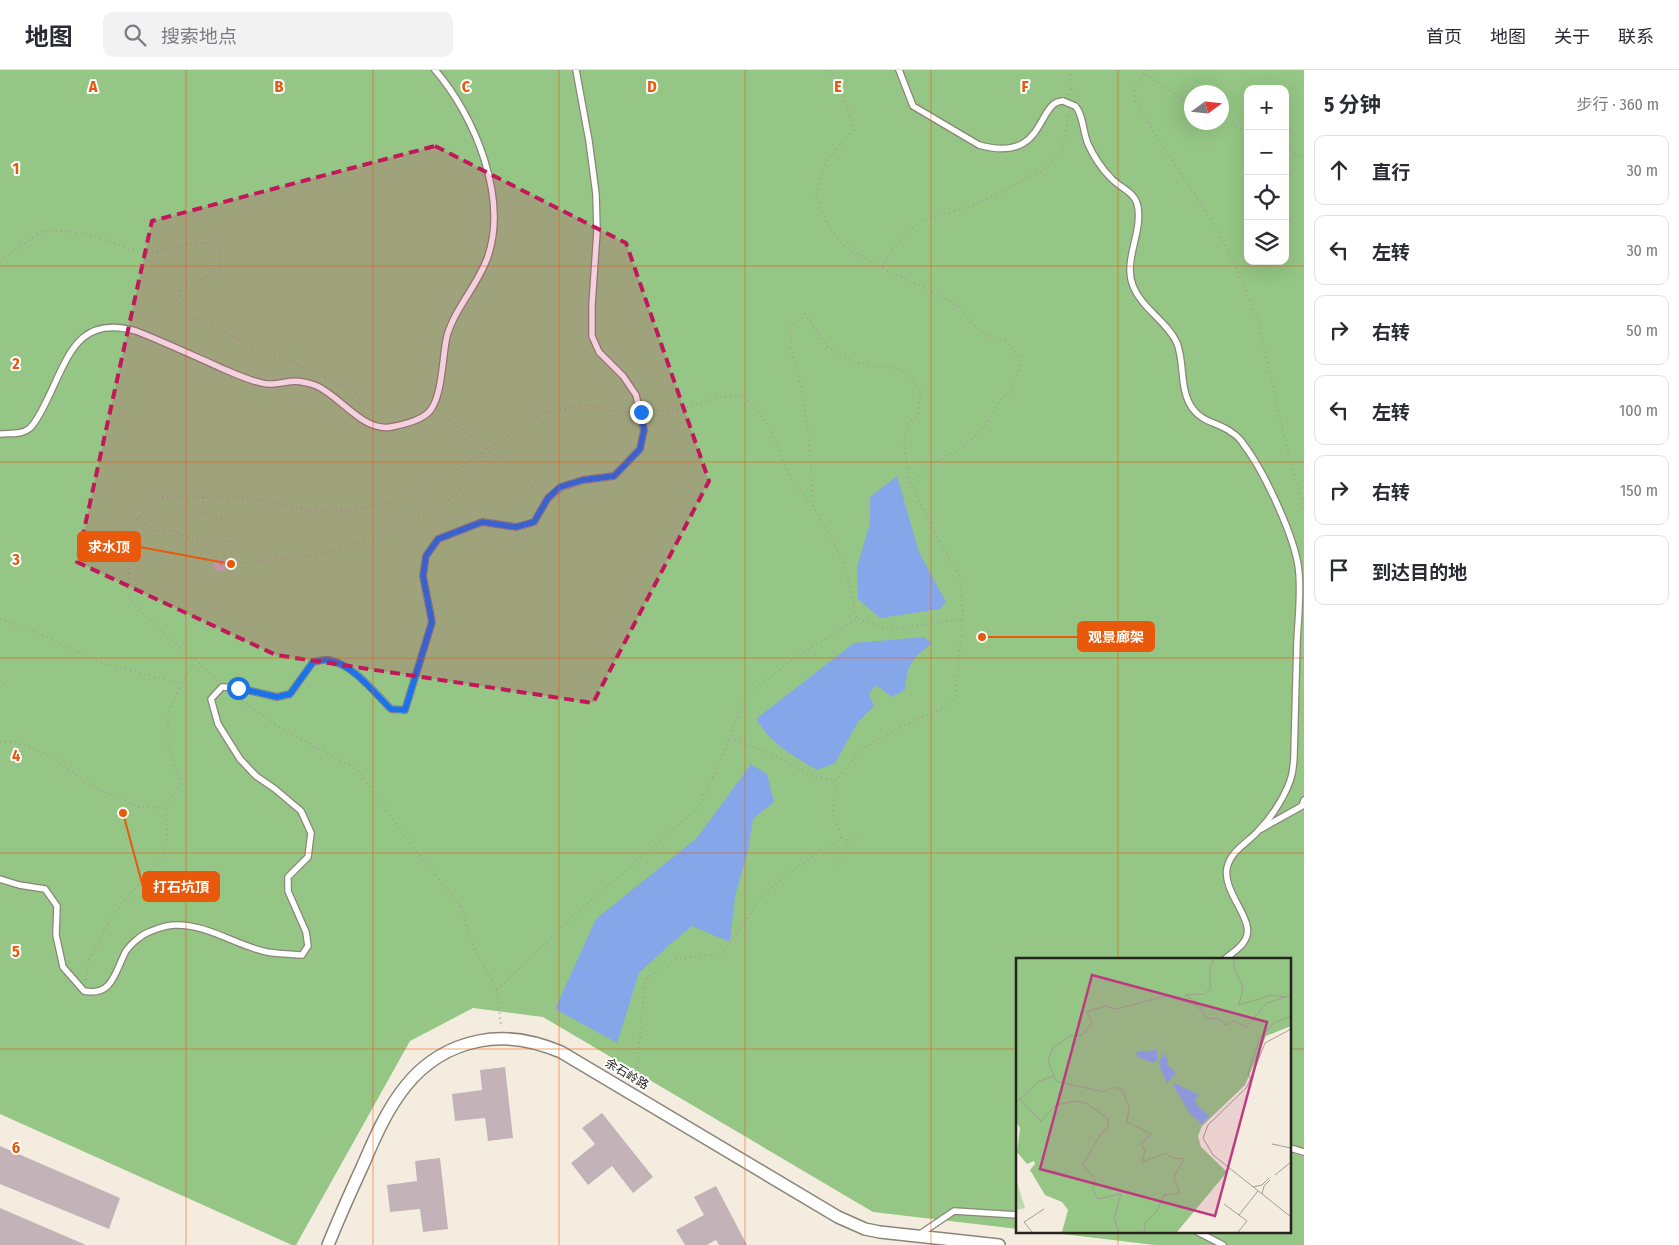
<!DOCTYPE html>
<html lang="zh">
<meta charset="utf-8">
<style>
:root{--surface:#fff;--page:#f2f2f3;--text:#2b2b33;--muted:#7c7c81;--line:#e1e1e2}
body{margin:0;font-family:"Fira Sans Condensed","Noto Sans SC",sans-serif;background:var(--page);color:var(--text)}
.controls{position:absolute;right:15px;top:15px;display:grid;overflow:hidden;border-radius:10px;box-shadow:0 5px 20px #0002}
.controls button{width:45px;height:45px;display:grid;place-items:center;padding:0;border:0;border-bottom:1px solid var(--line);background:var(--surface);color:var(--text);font:25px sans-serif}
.compass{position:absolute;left:1184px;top:15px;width:45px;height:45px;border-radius:50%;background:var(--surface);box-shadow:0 5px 20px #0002;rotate:75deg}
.stop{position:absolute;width:15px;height:15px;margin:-11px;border:4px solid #1a73e8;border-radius:50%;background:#fff}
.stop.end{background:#1a73e8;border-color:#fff;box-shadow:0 1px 5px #0008}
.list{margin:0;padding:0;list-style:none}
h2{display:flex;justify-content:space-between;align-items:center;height:65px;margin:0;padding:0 20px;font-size:21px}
h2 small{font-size:16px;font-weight:400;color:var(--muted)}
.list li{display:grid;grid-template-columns:32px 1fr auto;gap:15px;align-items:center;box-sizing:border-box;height:70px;margin:0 10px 10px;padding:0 10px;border:1px solid var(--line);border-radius:10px}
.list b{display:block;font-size:19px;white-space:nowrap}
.list em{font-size:16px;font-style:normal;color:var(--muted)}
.icon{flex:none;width:28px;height:28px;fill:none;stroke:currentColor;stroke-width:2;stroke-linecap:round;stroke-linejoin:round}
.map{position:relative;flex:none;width:1304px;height:1175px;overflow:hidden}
header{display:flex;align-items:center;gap:30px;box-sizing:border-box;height:70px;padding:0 25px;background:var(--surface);border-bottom:1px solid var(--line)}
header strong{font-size:24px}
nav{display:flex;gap:28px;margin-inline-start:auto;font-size:18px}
.search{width:350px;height:45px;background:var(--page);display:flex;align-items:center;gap:12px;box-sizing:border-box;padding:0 18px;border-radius:10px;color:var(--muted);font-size:19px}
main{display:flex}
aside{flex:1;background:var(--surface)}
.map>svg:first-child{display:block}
.forest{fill:#95c685;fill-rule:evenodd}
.water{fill:#85a7e9}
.building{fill:#c3b2b7}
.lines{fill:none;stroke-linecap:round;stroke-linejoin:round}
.service-casing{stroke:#8b8578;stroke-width:8}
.minor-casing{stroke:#8b8578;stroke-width:14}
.path{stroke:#a49e94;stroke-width:2;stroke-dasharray:1 4;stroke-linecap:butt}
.service{stroke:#fff;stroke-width:5.5}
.minor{stroke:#fff;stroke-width:11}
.service-bridge-casing{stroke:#8b8578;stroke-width:8;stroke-linecap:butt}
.service-bridge{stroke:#fff;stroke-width:5.5}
.route{stroke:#1a73e8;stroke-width:6}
.marked{fill:#c2185b;fill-opacity:0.2;stroke:#c2185b;stroke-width:4;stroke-dasharray:10 6;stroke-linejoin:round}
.grid{fill:none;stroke:#e8590c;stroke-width:1;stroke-opacity:0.55}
.labels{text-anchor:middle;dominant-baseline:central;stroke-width:4;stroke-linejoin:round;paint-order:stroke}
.street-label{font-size:12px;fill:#26231e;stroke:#fff}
.inset-road{fill:none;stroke:#a29c92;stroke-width:1}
.view{fill:#be3a80;fill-opacity:0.15;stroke:#be3a80;stroke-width:2.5}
.inset-edge{fill:none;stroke:#26231e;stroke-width:2.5}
.grid-label{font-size:16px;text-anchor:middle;font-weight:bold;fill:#e8590c;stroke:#fff;stroke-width:4;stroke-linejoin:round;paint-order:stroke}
.leader{fill:none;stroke:#e8590c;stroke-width:2}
.callout-dot{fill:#e8590c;stroke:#fff;stroke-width:2}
.callout{fill:#e8590c;stroke:#e8590c;stroke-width:2}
.callout-label{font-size:14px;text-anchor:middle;font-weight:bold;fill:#fff}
</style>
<header>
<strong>地图</strong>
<div class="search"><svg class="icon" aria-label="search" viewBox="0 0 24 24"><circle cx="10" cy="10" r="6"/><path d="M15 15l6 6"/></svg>搜索地点</div>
<nav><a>首页</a><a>地图</a><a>关于</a><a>联系</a></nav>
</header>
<main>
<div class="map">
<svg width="1304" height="1175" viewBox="0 0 1304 1175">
<rect width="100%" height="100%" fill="#f4eddf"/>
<path class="forest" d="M0,0H1304V1175H1155L1037,1161H1290V889H1018V1159L873,1142L543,947L473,938L410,971L296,1175H292L0,1044ZM1248,19H1285V191H1248ZM1192,22H1222V52H1192Z"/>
<path class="water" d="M897,406L919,482L946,532L940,539L880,548L858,529L857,497L870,453V427Z
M924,567L932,573C911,590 908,592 905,620L892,627L876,615L869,624L874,636L858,652L835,693L817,700C792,685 772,675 756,649L854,573Z
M751,694L767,704L774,732L753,749L748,781L735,826L730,872L692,856L667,877L639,903L617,973L555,939L596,849L697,768Z"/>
<path class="building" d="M219,489L225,491L227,497L222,502L215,500L214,493Z
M505,997L513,1068L488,1071L485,1048L455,1051L452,1024L482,1020L480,1000Z
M602,1043L653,1107L633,1123L612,1096L588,1115L571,1093L595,1074L582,1058Z
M0,1076L120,1128L109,1159L0,1114Z
M440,1088L448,1159L423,1162L420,1139L390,1142L387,1115L417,1111L415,1091Z
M716,1116L747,1175H719L716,1170L707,1175H685L676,1160L704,1145L694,1127Z
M0,1138L86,1175H0Z"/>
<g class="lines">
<g class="service-casing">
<path id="service" d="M899,0L913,36L979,75C1047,94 1036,31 1063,31
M1075,36C1083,43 1083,63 1088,74C1094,87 1101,98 1111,108C1121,119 1136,122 1138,138C1142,164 1123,191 1133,216C1142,239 1167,251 1177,273C1185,294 1179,321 1193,339C1202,352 1219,353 1231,362C1236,365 1241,370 1244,375C1264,401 1293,464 1298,495C1302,518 1298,548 1297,571C1296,609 1295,647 1294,685C1294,691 1293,698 1292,704C1288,722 1272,747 1259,760C1248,773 1231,780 1227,798C1222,823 1257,851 1245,870C1241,878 1232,883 1225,889
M0,364C10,363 22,365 30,358C37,351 42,340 46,332C68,288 77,244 136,261C164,272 192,285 219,297C233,303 247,310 262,313C271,316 278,313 287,312C297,310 309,313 317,316C341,327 363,362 391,357C402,355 421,350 429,342C443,327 442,286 447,266C455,238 477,216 487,189C509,129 475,46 435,0
M1261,759L1302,736L1304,730
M0,809L19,815L45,819L57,836L56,865L63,897L84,921C113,927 115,901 126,881C130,875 142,864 149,862C156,859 168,855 175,855C207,854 237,876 267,882C279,884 291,884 302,885L308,876L306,862L288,821V807L308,787L311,763L301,741L275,719L256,706L240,689L218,654L211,629L222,617L238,618L277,627L290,624L313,592C318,591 324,589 329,590C354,595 374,622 391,639L405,640L432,552L423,506L426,486L438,469L482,452L517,457L534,452L548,428L561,417L583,410L614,406L640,379L644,360L636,325L623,306L599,282L592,266V235L597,161L596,124L589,71L576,0
M1290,1078L1304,1082
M1196,1161L1223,1175
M920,1164L954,1141L1018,1145"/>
</g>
<g class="minor-casing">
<path id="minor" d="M328,1175C339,1148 351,1121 363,1095C387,1038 413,984 479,971C508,965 535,971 561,982L838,1147L865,1159L880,1162L999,1175"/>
</g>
<path class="path" d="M829,0L844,24L853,60L826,91L816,124L830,159L842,174L870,192L931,221L960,237L970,251L985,265L1005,271L1018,285L1021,297L1012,318L999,332L987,353L964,376L924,400L911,412
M1147,0L1134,17L1135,29L1142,43L1216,158L1235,195L1258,250L1289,387L1304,440
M1145,4L1192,36
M1071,19L1073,20L1079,29
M1069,25L1071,0
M1222,51L1248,62
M1285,79L1304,87
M0,191L14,180L41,162L63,161L85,164L100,168L143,184L158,182L194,173H209L221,183L219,199L204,208L185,214L176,230L194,248L273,285L311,300L352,321L380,347
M882,197L892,180L908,162L922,151L974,135L1042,101L1060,83L1066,62L1068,42
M439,340L540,423
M204,427L203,443L221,449L231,464L221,495
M813,436L809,370L802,319L791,278L790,258L805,244L828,278L856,292L874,296L894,298L904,302L921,319L918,344L907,355L904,375L910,412L941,474L960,507L963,549L892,559L857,549
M138,448L156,461L173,460L184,466L202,470L221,495
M221,495L324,484L383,465L445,435L467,412L486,381
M0,549L36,562L97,591L181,614L196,592
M0,610L4,613L0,615
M217,611L203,596L162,562L130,530L129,497L136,450L160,427L253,428L305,440H358L402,428L460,398L515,360L546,342L586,335L620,342H632
M238,628L276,655L357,700L421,787L461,837L474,878L497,920L501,956
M730,668L774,685L810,706L836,710
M0,672H16L51,686L88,714L139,737L166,738
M842,767L849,771L861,767
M837,796L849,771
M86,910L89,890L114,843L164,784L167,768L166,738L181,714L168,675V644L181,614
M497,920L582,838L696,740L720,693L739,641L754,619L792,590L857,549L844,492L813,436L790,408L770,357L745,326L719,327L677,340L649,341
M636,1013L645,910L676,889L722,883L739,861L762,826L779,811L820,781L831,777L842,767L833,746L836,710L862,679L902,656L949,635L955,627L963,549"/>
<use href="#service" class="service"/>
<use href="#minor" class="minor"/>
<g class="service-bridge-casing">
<path id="service-bridge" d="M1063,31L1075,36"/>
</g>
<use href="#service-bridge" class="service-bridge"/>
</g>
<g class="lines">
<path class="route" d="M238,618L277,627L290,624L313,592C318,591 324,589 329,590C354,595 374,623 391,639L405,640L432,552L423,506L426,486L438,469L482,452L516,457L534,452L548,428L560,417L583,410L614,406L640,379L644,360L641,342"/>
</g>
<path class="marked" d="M435,76L626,173L709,411L593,633L276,585L77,492L152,151Z"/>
<path class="grid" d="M186,0V1175M373,0V1175M559,0V1175M745,0V1175M931,0V1175M1118,0V889M0,196H1304M0,392H1304M0,588H1304M0,783H1304M0,979H1018M1290,979H1304M1118,1161V1175"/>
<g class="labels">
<g class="street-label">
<text transform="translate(627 1004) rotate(31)">余石岭路</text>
</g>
</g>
<g transform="translate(1016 888)">
<rect width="275" height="275" fill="#f4eddf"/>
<path d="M0,221L9,250L0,252Z" fill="#b9d9ae"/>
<path d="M0,1H275V68L250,78L229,127L186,168L182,178L185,189L211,214L161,274H46L52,252L46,244L29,237L14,212L19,206L18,203L11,206L1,194L4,170L0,164Z" fill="#95c685"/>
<path d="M141,92V102L137,105L122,99L120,94ZM146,95L152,101L151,106L160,115L151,125L143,107ZM159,125L183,137L179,142L181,147L193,158L186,166L174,156L157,127Z" fill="#85a7e9"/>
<path class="inset-road" d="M218,1V10L227,29L223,47L255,37L270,39M187,52L185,47L169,37L188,36L194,31V9L198,1M275,71L249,85L231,129L192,167L187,180L197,197L275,259M234,120L232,115L244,80L259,64L275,58M4,141L23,123L38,118M0,143L4,141L25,163L40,147L59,143L70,145L92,161V169L84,177L67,207L79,221L77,232L82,241L105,236L98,261L103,274M256,186L275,190M259,217L275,204M237,229L246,227L253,220M246,236L248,228L254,222M208,246L231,263L222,274M223,257L242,233M16,274L8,264L28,251M128,274L130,264L141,253L148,237L164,235L158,219L168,201L156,200L150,195L126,204L129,193L125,186L135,176L111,164L113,150L106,131L98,129L87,134L40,123L32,103L37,90L54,78L66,77L76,65L71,54L89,48L101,51L150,38L180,47L192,61L202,60L210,67L218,63L230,69L251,45L275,37"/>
<path class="view" d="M76,17L251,64L199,258L24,211Z"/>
<rect width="275" height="275" class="inset-edge"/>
</g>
<g class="grid-label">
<text x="93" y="22">A</text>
<text x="279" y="22">B</text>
<text x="466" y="22">C</text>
<text x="652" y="22">D</text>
<text x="838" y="22">E</text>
<text x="1025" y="22">F</text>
<text x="16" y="104">1</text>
<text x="16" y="299">2</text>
<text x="16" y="495">3</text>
<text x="16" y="691">4</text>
<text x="16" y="887">5</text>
<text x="16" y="1083">6</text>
</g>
<path class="leader" d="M231 494L140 477M982 567L1078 567M123 743L143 817"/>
<g class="callout-dot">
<circle cx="231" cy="494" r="5"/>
<circle cx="982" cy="567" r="5"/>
<circle cx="123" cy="743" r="5"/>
</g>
<g class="callout">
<rect x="78" y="462" width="62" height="29" rx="5"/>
<rect x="1078" y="552" width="76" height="29" rx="5"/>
<rect x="143" y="802" width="76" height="29" rx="5"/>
</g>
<g class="callout-label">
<text x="109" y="482">求水顶</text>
<text x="1116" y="572">观景廊架</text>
<text x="181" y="822">打石坑頂</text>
</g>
</svg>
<div class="controls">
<button>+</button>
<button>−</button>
<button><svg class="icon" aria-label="locate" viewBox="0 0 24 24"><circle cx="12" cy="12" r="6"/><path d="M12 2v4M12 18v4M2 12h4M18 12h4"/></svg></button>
<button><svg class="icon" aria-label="layers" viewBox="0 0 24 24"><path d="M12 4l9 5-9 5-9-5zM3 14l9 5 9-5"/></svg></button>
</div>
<svg class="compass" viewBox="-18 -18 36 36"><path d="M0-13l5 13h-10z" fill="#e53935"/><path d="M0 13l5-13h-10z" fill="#7c7c81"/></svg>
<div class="stop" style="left:238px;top:618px"></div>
<div class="stop end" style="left:641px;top:342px"></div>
</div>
<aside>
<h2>5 分钟<small>步行 · 360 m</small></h2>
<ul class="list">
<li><svg class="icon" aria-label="ahead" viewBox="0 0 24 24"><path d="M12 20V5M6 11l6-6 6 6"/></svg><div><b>直行</b></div><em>30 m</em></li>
<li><svg class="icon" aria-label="left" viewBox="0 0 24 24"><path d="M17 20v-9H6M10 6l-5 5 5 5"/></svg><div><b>左转</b></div><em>30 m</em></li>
<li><svg class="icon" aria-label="right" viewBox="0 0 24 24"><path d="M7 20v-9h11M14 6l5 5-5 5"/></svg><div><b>右转</b></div><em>50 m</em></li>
<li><svg class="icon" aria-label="left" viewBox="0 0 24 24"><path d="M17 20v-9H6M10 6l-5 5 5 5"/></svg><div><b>左转</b></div><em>100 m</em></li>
<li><svg class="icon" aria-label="right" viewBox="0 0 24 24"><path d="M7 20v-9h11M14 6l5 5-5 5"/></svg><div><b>右转</b></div><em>150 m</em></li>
<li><svg class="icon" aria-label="arrive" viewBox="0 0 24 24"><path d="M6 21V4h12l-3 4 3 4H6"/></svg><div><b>到达目的地</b></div></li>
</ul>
</aside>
</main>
